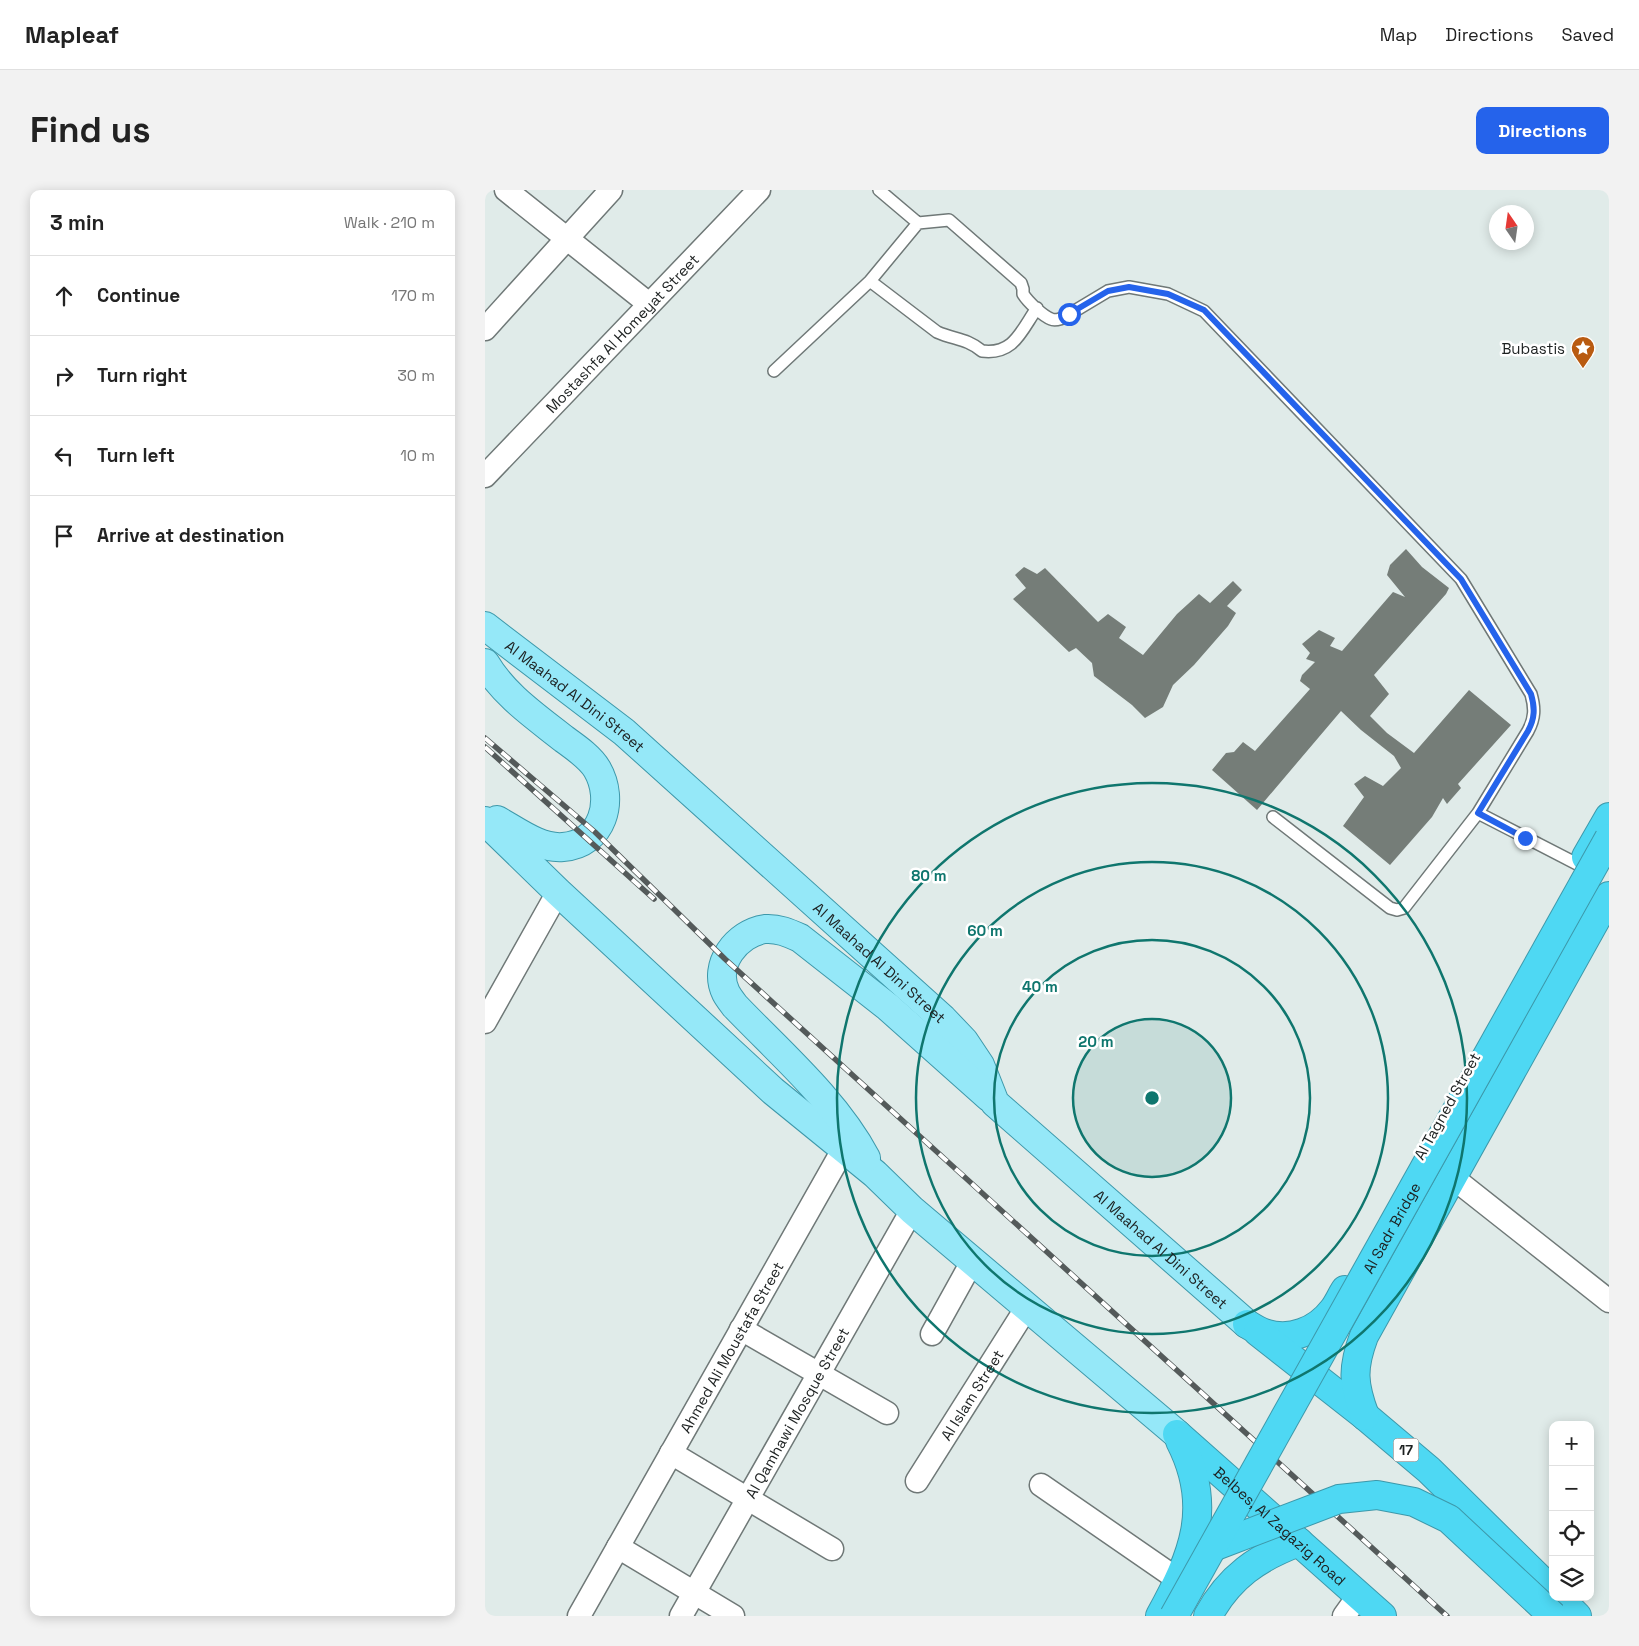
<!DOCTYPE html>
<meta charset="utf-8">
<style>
:root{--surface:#fff;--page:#f2f2f2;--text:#222;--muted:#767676;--line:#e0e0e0;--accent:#2563eb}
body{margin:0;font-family:"Space Grotesk",sans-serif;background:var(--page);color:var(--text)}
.controls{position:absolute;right:15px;bottom:15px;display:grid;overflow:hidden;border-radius:10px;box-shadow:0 2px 12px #0003}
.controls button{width:45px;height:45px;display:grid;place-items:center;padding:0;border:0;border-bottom:1px solid var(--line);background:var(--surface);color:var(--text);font:25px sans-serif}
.compass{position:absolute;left:1004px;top:15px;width:45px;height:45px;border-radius:50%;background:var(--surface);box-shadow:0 2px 12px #0003;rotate:347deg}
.stop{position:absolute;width:15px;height:15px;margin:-11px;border:4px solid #2563eb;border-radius:50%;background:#fff}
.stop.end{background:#2563eb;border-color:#fff;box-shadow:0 1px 5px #0008}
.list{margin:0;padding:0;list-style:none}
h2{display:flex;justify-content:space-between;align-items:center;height:65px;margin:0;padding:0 20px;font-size:21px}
h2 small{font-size:16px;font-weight:400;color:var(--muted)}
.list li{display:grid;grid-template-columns:32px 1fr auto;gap:15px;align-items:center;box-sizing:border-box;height:80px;padding:0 20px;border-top:1px solid var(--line)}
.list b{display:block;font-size:19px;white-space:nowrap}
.list em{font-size:16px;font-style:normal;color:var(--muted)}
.icon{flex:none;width:28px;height:28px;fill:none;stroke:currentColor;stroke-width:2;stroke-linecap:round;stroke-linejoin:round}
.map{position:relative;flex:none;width:1124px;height:1426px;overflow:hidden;border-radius:10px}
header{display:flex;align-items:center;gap:30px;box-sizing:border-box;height:70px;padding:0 25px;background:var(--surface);border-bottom:1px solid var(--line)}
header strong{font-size:24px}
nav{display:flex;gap:28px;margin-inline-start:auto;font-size:18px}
.intro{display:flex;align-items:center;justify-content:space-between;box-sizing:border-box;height:120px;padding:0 30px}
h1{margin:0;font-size:35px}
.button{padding:12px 22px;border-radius:10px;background:var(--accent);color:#fff;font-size:18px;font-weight:700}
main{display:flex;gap:30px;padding:0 30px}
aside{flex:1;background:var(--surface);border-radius:10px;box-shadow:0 2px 12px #0003}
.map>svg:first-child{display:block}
.building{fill:#757d78}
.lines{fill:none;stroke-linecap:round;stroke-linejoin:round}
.lane-casing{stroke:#6f7877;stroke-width:14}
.street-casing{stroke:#6f7877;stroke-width:25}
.primary-casing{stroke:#3d98aa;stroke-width:30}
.highway-casing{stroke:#3d98aa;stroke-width:30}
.lane{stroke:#fff;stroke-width:11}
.street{stroke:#fff;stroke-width:22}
.primary{stroke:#95e8f8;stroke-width:28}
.highway{stroke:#4ed8f3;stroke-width:28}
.rail-casing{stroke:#545a5a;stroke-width:5.5}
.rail{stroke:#fff;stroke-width:4;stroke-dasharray:11;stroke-linecap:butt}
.highway-bridge-casing{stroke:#3d98aa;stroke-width:30;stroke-linecap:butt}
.highway-bridge{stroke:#4ed8f3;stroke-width:28}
.route{stroke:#2563eb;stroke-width:6}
.ring{fill:none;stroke:#0f766e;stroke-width:2.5}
.labels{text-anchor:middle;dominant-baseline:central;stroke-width:5;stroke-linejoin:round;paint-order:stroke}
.shield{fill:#fff;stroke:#616464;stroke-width:1}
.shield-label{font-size:14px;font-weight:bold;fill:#1d2121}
.street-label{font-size:15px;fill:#1d2121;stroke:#fff}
.poi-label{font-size:15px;fill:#1d2121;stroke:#fff;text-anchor:end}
.centre{fill:#0f766e;stroke:#fff;stroke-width:2.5}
.ring-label{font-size:15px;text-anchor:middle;font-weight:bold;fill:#0f766e;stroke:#fff;stroke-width:5;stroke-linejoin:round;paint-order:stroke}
</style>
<header>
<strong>Mapleaf</strong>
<nav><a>Map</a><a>Directions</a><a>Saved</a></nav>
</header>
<div class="intro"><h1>Find us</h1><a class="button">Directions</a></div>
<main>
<aside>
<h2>3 min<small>Walk · 210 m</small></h2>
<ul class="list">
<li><svg class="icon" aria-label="ahead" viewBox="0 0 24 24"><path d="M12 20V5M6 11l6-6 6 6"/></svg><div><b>Continue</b></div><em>170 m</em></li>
<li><svg class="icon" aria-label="right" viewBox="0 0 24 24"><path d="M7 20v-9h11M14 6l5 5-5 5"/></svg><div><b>Turn right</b></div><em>30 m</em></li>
<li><svg class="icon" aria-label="left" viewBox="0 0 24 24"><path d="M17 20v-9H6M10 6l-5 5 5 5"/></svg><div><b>Turn left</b></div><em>10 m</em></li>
<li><svg class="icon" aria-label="arrive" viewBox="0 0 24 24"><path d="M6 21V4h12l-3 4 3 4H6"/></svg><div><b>Arrive at destination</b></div></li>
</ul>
</aside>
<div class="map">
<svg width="1124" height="1426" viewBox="0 0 1124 1426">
<rect width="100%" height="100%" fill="#e0ebe9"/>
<path class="building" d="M921,359L937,377L964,398L961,404L889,485L904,504L885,526L902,543L929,563L984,500L1026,535L973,594L976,598L962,614L958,608L947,627L905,675L858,636L879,607L869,594L880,586L898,596L916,578L909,566L876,540L856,521L772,620L727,580L741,563L749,562L758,552L770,561L825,499L815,491L817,485L830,472L821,469L825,463L817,454L834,440L850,448L845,456L857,461L908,402L920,407L902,385L905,375Z
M539,377L552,384L560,378L613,432L623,424L641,437L634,448L658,465L692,424L714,404L725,413L748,391L757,400L742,416L751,423L743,436L709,475L688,495L678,517L660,528L647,515L609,486L607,473L591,458L584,462L528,409L541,398L530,385Z"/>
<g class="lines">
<g class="lane-casing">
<path id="lane" d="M394,0L433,33L464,30L536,93L538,99V104C543,112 558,126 566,129C570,131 574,129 578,128L623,101L644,97L683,104L719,121L976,389L1046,504C1050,518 1050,528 1043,541L993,623L1096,676
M385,91L452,142C470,150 481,148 497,161C529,165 536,141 552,118
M289,181L385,91L433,33
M788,627L905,718L912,720L919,718L993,623"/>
</g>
<g class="street-casing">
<g id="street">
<path d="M21,0L164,114"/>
<path d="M0,139L126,0"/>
<path id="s1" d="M0,286L274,0"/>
<path d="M0,832L73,702"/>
<path d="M967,987L1124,1111"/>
<path d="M256,1139L402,1223"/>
<path d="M447,1144L488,1070"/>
<path d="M186,1263L347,1359"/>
<path id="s2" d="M432,1291L542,1117"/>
<path d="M556,1295L695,1391"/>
<path d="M133,1357L248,1426"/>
<path id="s3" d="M94,1426L359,958"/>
<path id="s4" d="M196,1426L427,1020"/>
<path d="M859,1426L874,1405"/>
</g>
</g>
<g class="primary-casing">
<g id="primary">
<path id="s5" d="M0,436L139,542L458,829L479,851L495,875L510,913L762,1134"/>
<path d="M0,473C19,505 50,526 79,549C90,557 105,567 112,579C130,610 118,654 78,657C55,659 32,641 12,630"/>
<path d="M0,631L73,702L288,901L390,984L427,1020L692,1244"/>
<path d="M381,968C350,910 295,863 250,816C247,812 243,807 241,803C227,775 252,743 280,739C293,738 304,743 315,748L403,817L504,907"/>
</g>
</g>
<g class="highway-casing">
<g id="highway">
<path d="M1101,667L1124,627"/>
<path d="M762,1134C767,1137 773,1141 779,1143C805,1152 832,1141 848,1120C853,1114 856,1106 860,1100"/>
<path d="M773,1142L880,1226L944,1280L1068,1402"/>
<path d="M880,1226C868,1194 867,1178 879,1146L1124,706"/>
<path id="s6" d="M692,1244L897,1426"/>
<path d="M1073,1407L1092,1426"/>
<path d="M675,1426C708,1366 729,1317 695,1251"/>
<path d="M723,1426C744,1387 773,1367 814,1352"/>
</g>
</g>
<use href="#lane" class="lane"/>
<use href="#street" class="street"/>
<use href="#primary" class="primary"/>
<use href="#highway" class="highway"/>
<g class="rail-casing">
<path id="rail" d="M0,548L110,642L240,769L962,1426
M0,557L169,709"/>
</g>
<use href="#rail" class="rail"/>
<g class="highway-bridge-casing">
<g id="highway-bridge">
<path d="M728,1357L854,1309L892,1305L929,1312L964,1329L1068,1426"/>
<path id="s7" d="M689,1426L1124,648"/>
</g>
</g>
<use href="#highway-bridge" class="highway-bridge"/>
</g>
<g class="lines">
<path class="route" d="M584,124L623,101L644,97L683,104L719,120L976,389L1046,504C1050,518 1050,528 1043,541L993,623L1040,648"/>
</g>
<circle cx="667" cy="908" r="79" fill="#0f766e" fill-opacity=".12"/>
<g class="ring">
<circle cx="667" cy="908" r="79"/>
<circle cx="667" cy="908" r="158"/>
<circle cx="667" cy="908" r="236"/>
<circle cx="667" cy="908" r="315"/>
</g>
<defs>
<g id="sight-pin" transform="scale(1.25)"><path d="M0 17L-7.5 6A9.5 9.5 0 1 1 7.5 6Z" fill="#b95b11" stroke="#fff"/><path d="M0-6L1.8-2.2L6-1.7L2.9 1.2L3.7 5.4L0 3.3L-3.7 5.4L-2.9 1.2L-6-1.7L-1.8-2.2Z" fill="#fff"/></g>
</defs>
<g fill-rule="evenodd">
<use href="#sight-pin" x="1098" y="158"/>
</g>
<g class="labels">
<rect class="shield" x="908.5" y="1248.5" width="25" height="23" rx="4"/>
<g class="shield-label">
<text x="921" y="1260">17</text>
</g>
<g class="street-label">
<text stroke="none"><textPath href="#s1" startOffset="198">Mostashfa Al Homeyat Street</textPath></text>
<text stroke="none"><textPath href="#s5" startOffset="114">Al Maahad Al Dini Street</textPath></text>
<text stroke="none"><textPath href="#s5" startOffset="519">Al Maahad Al Dini Street</textPath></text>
<text transform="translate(962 916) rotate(-61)">Al Tagned Street</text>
<text stroke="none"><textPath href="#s7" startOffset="445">Al Sadr Bridge</textPath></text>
<text stroke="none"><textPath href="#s5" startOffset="925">Al Maahad Al Dini Street</textPath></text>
<text stroke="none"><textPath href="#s3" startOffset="309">Ahmed Ali Moustafa Street</textPath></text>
<text stroke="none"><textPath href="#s2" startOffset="102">Al Islam Street</textPath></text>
<text stroke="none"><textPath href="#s4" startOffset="234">Al Qamhawi Mosque Street</textPath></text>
<text stroke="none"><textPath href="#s6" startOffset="138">Belbes, Al Zagazig Road</textPath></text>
</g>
<g class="poi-label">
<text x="1080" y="158">Bubastis</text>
</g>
</g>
<circle cx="667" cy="908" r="8" class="centre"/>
<g class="ring-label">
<text x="444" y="691">80 m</text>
<text x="500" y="746">60 m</text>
<text x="555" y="802">40 m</text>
<text x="611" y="857">20 m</text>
</g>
</svg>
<div class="controls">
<button>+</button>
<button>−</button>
<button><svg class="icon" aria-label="locate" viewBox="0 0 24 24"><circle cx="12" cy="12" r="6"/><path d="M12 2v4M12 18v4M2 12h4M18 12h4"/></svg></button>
<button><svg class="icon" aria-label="layers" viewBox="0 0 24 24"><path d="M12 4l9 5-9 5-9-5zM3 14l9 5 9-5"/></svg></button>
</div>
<svg class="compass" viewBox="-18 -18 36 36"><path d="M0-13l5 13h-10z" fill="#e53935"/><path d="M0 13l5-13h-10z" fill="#767676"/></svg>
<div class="stop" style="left:584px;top:124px"></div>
<div class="stop end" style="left:1040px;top:648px"></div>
</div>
</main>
